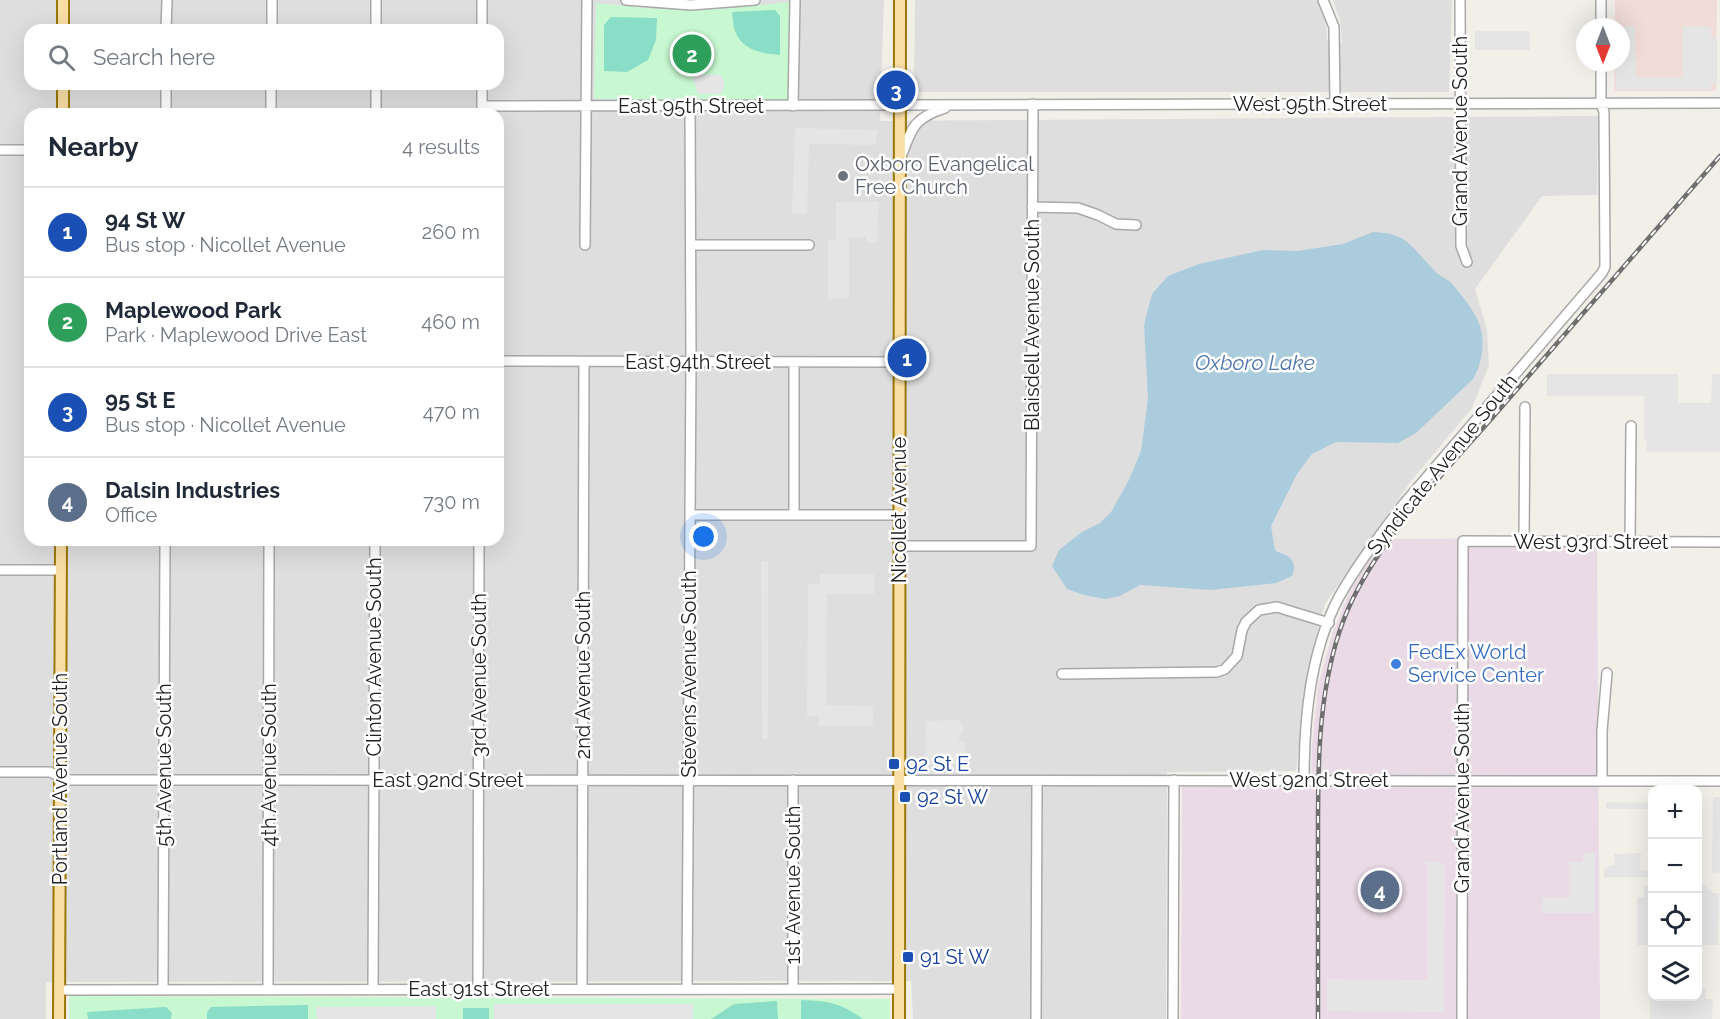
<!DOCTYPE html>
<meta charset="utf-8">
<style>
:root{--surface:#fff;--page:#f2f2f3;--text:#1f2937;--muted:#747a83;--line:#e0e1e3;--accent:#111827}
body{margin:0;font-family:Raleway,sans-serif;background:var(--page);color:var(--text)}
.controls{position:absolute;right:18px;bottom:18px;display:grid;overflow:hidden;border-radius:12px;box-shadow:0 6px 24px #0002}
.controls button{width:54px;height:54px;display:grid;place-items:center;padding:0;border:0;border-bottom:2px solid var(--line);background:var(--surface);color:var(--text);font:30px sans-serif}
.compass{position:absolute;left:1576px;top:18px;width:54px;height:54px;border-radius:50%;background:var(--surface);box-shadow:0 6px 24px #0002;rotate:180deg}
.you{position:absolute;left:704px;top:537px;width:21px;height:21px;margin:-15px;border:4px solid #fff;border-radius:50%;background:#1a73e8;box-shadow:0 0 0 9px #1a73e833}
.badge{display:grid;place-items:center;width:39px;height:39px;border-radius:50%;background:var(--accent);color:#fff;font-size:20px;font-weight:700}
.pin{position:absolute;translate:-50% -50%;border:3px solid #fff;box-shadow:0 2px 6px #0006}
.list{margin:0;padding:0;list-style:none}
h2{display:flex;justify-content:space-between;align-items:center;height:78px;margin:0;padding:0 24px;font-size:26px}
h2 small{font-size:20px;font-weight:400;color:var(--muted)}
.list li{display:grid;grid-template-columns:39px 1fr auto;gap:18px;align-items:center;box-sizing:border-box;height:90px;padding:0 24px;border-top:2px solid var(--line)}
.list b{display:block;font-size:22px;white-space:nowrap}
.list p{margin:0;font-size:20px;white-space:nowrap;color:var(--muted)}
.list em{font-size:20px;font-style:normal;color:var(--muted)}
.icon{flex:none;width:33px;height:33px;fill:none;stroke:currentColor;stroke-width:2;stroke-linecap:round;stroke-linejoin:round}
.map{position:relative;flex:none;width:1720px;height:1019px;overflow:hidden}
.search{position:absolute;background:var(--surface);box-shadow:0 6px 24px #0002;left:24px;top:24px;width:480px;height:66px;display:flex;align-items:center;gap:15px;box-sizing:border-box;padding:0 21px;border-radius:18px;color:var(--muted);font-size:22px}
.panel{position:absolute;background:var(--surface);box-shadow:0 6px 24px #0002;left:24px;top:108px;width:480px;height:438px;border-radius:18px}
.map>svg:first-child{display:block}
.residential{fill:#dfdede;fill-rule:evenodd}
.commercial{fill:#f1dcd9}
.industrial{fill:#eadae5}
.park{fill:#c8f8d1}
.pitch{fill:#8addc6}
.parking{fill:#e5e5e5}
.water{fill:#abccdd}
.lines{fill:none;stroke-linecap:round;stroke-linejoin:round}
.minor-casing{stroke:#a8a8a8;stroke-width:12}
.major-casing{stroke:#997805;stroke-width:14}
.minor{stroke:#fff;stroke-width:9}
.major{stroke:#f9dea5;stroke-width:10}
.rail-casing{stroke:#6f6f6f;stroke-width:4.5}
.rail{stroke:#fff;stroke-width:2;stroke-dasharray:7;stroke-linecap:butt}
.worship-dot{fill:#6b7280;stroke:#fff;stroke-width:2}
.shop-dot{fill:#3f7fe0;stroke:#fff;stroke-width:2}
.transit-dot{fill:#1a4fb4;stroke:#fff;stroke-width:2}
.labels{text-anchor:middle;dominant-baseline:central;stroke-width:5;stroke-linejoin:round;paint-order:stroke}
.street-label{font-size:20px;fill:#212121;stroke:#fff}
.worship-label{font-size:20px;fill:#5b616d;stroke:#fff;text-anchor:start}
.shop-label{font-size:20px;fill:#366cbe;stroke:#fff;text-anchor:start}
.transit-label{font-size:20px;fill:#164399;stroke:#fff;text-anchor:start}
.water-label{font-size:21px;font-style:italic;fill:#5075af;stroke:#fff}
</style>
<div class="map">
<svg width="1720" height="1019" viewBox="0 0 1720 1019">
<rect width="100%" height="100%" fill="#f1efe8"/>
<path class="residential" d="M0,0H884L880,121L1598,116L1597,195L1542,196L1475,289L1487,330L1489,365L1472,408L1411,481L1325,604L1308,666L1296,771L1167,772L1166,1019H913L911,981H821L46,982V1019H0ZM30,30H498V84H30ZM30,114H498V540H30Z
M915,0H1317L1326,19L1327,41L1342,42L1340,20L1333,0H1452L1449,92H914Z"/>
<path class="commercial" d="M1615,0H1717L1716,91H1614L1615,63H1621V27H1615Z"/>
<path class="industrial" d="M1597,537L1600,1019H1181L1182,787H1311L1312,745L1318,686L1332,635L1350,590L1370,560L1394,539Z"/>
<path class="park" d="M790,2V101L594,99L596,3L658,9H720Z
M69,996L890,999V1019H69Z"/>
<path class="pitch" d="M775,10L780,16V55C762,54 742,50 735,31C733,26 733,17 732,12Z
M611,17L657,18L656,40L648,60L627,72L604,71V25Z
M801,1000C828,1001 841,1003 863,1019H801Z
M777,1001L778,1019H711L734,1004Z
M308,1005V1019H207V1012L211,1007Z
M166,1007L172,1013L171,1019H88L87,1012Z
M463,1008H489V1019H463Z"/>
<path class="parking" d="M1623,26H1635L1636,77H1683V26L1711,27V37H1717V84H1711V90H1616V63H1621Z
M1475,31H1530V50H1475Z
M692,75H721L724,81V88L721,94H698Z
M795,128L877,130L876,145L809,144L807,214L792,213Z
M836,202H879L877,242H866V237H849V299H828V240L836,239Z
M1547,374H1678V403H1711L1712,374H1720V452H1647L1646,439H1644V396H1547Z
M761,561H768V739H762Z
M820,574H874V594H827L826,705L873,706V726H819V716H807L808,584H820Z
M958,720L964,728L958,739V741H965L964,765H925L926,721Z
M1713,797H1720V873L1712,872Z
M1606,802L1652,803V809H1606Z
M1583,853H1595V913H1542L1543,897H1569V862H1583Z
M1641,853L1640,870L1652,871V877H1604V868L1615,865L1614,854Z
M1427,862L1445,863L1444,1012L1327,1011V979L1427,980Z
M1644,885H1652V945H1637V897H1644Z
M1698,885H1704L1713,893H1719L1718,945H1698V936L1700,935V910L1698,909Z
M1650,987H1652V996H1698V988H1706V999H1713L1712,1019H1650Z
M494,1004H693V1019H494Z
M436,1006V1019H317L316,1007Z"/>
<path class="water" d="M1373,232C1410,233 1412,249 1436,272C1441,277 1450,280 1454,286C1462,296 1473,309 1478,321C1486,338 1483,363 1473,379L1416,433L1398,443L1336,442L1312,454L1297,474L1271,526L1274,545L1276,551C1290,556 1298,561 1292,576L1276,583L1211,590L1140,585L1120,596L1105,599L1084,595L1067,589L1052,566L1059,550L1082,532L1100,523L1111,512L1129,480L1141,451L1148,399L1144,325L1152,294L1168,276L1199,264L1263,250L1297,251L1343,244Z"/>
<g class="lines">
<g class="minor-casing">
<path id="minor" d="M626,0L691,5L755,0
M1323,0L1334,27L1335,103
M1460,0L1461,246L1467,262
M1601,0V27
M166,30L167,0
M272,30V0
M376,30V0
M482,30V0
M482,106L1720,103
M793,106L795,0
M166,114V84
M271,114V84
M376,114V84
M482,114V84
M0,150H30
M901,157C912,127 914,118 945,108
M1032,207L1078,208L1098,215L1116,224L1136,225
M585,245L587,0
M691,245H809
M498,361L899,362
M794,362V515
M690,515H899
M1524,541L1525,407
M1630,541L1631,426
M899,546H1031L1033,104
M0,570H61
M1062,674L1217,672L1225,669L1237,656L1242,630L1246,622L1259,610L1277,607L1329,623
M0,772H50L70,780L1720,781
M1602,780V731L1607,673
M1304,781C1304,719 1310,652 1339,597C1357,565 1380,535 1402,506L1602,273L1605,267L1604,112L1601,103V63
M582,989L584,362
M687,989L691,362L690,106
M793,989V780
M59,990L898,989
M163,990L165,540
M268,990L269,540
M373,990L375,540
M478,990L479,540
M1036,1019L1037,781
M1173,1019L1174,780
M1462,1019L1463,541L1720,542"/>
</g>
<g class="major-casing">
<path id="major" d="M63,30V0
M63,114V84
M59,1019L61,540
M899,1019L900,0"/>
</g>
<use href="#minor" class="minor"/>
<use href="#major" class="major"/>
<g class="rail-casing">
<path id="rail" d="M1318,1019C1318,960 1318,902 1318,843C1318,773 1317,701 1339,633C1365,551 1443,475 1499,410C1573,325 1646,241 1720,156"/>
</g>
<use href="#rail" class="rail"/>
</g>
<circle class="worship-dot" cx="843" cy="176" r="6"/>
<circle class="shop-dot" cx="1396" cy="664" r="6"/>
<g class="transit-dot">
<rect x="888" y="758" width="12" height="12" rx="3"/>
<rect x="899" y="791" width="12" height="12" rx="3"/>
<rect x="902" y="951" width="12" height="12" rx="3"/>
</g>
<g class="labels">
<g class="street-label">
<text x="1310" y="104">West 95th Street</text>
<text x="691" y="106">East 95th Street</text>
<text transform="translate(1460 131) rotate(-90)">Grand Avenue South</text>
<text transform="translate(1032 325) rotate(-90)">Blaisdell Avenue South</text>
<text x="698" y="362">East 94th Street</text>
<text transform="translate(1442 464) rotate(-51)">Syndicate Avenue South</text>
<text transform="translate(899 510) rotate(-90)">Nicollet Avenue</text>
<text x="1591" y="542">West 93rd Street</text>
<text transform="translate(374 657) rotate(-90)">Clinton Avenue South</text>
<text transform="translate(689 674) rotate(-90)">Stevens Avenue South</text>
<text transform="translate(479 675) rotate(-90)">3rd Avenue South</text>
<text transform="translate(583 675) rotate(-90)">2nd Avenue South</text>
<text transform="translate(164 765) rotate(-90)">5th Avenue South</text>
<text transform="translate(269 765) rotate(-90)">4th Avenue South</text>
<text transform="translate(60 779) rotate(-90)">Portland Avenue South</text>
<text x="448" y="780">East 92nd Street</text>
<text x="1309" y="780">West 92nd Street</text>
<text transform="translate(1462 798) rotate(-90)">Grand Avenue South</text>
<text transform="translate(793 885) rotate(-90)">1st Avenue South</text>
<text x="479" y="989">East 91st Street</text>
</g>
<g class="worship-label">
<text x="855" y="164">Oxboro Evangelical<tspan x="855" dy="23">Free Church</tspan></text>
</g>
<g class="shop-label">
<text x="1408" y="652">FedEx World<tspan x="1408" dy="23">Service Center</tspan></text>
</g>
<g class="transit-label">
<text x="906" y="764">92 St E</text>
<text x="917" y="797">92 St W</text>
<text x="920" y="957">91 St W</text>
</g>
<g class="water-label">
<text x="1255" y="362">Oxboro Lake</text>
</g>
</g>
</svg>
<div class="controls">
<button>+</button>
<button>−</button>
<button><svg class="icon" aria-label="locate" viewBox="0 0 24 24"><circle cx="12" cy="12" r="6"/><path d="M12 2v4M12 18v4M2 12h4M18 12h4"/></svg></button>
<button><svg class="icon" aria-label="layers" viewBox="0 0 24 24"><path d="M12 4l9 5-9 5-9-5zM3 14l9 5 9-5"/></svg></button>
</div>
<svg class="compass" viewBox="-18 -18 36 36"><path d="M0-13l5 13h-10z" fill="#e53935"/><path d="M0 13l5-13h-10z" fill="#747a83"/></svg>
<div class="you"></div>
<div class="pin badge" style="left:907px;top:358px;background:#1a4fb4">1</div>
<div class="pin badge" style="left:692px;top:54px;background:#2e9e5b">2</div>
<div class="pin badge" style="left:896px;top:90px;background:#1a4fb4">3</div>
<div class="pin badge" style="left:1380px;top:890px;background:#5c6f8a">4</div>
<div class="search"><svg class="icon" aria-label="search" viewBox="0 0 24 24"><circle cx="10" cy="10" r="6"/><path d="M15 15l6 6"/></svg>Search here</div>
<section class="panel">
<h2>Nearby<small>4 results</small></h2>
<ul class="list">
<li><span class="badge" style="background:#1a4fb4">1</span><div><b>94 St W</b><p>Bus stop · Nicollet Avenue</p></div><em>260 m</em></li>
<li><span class="badge" style="background:#2e9e5b">2</span><div><b>Maplewood Park</b><p>Park · Maplewood Drive East</p></div><em>460 m</em></li>
<li><span class="badge" style="background:#1a4fb4">3</span><div><b>95 St E</b><p>Bus stop · Nicollet Avenue</p></div><em>470 m</em></li>
<li><span class="badge" style="background:#5c6f8a">4</span><div><b>Dalsin Industries</b><p>Office</p></div><em>730 m</em></li>
</ul>
</section>
</div>
